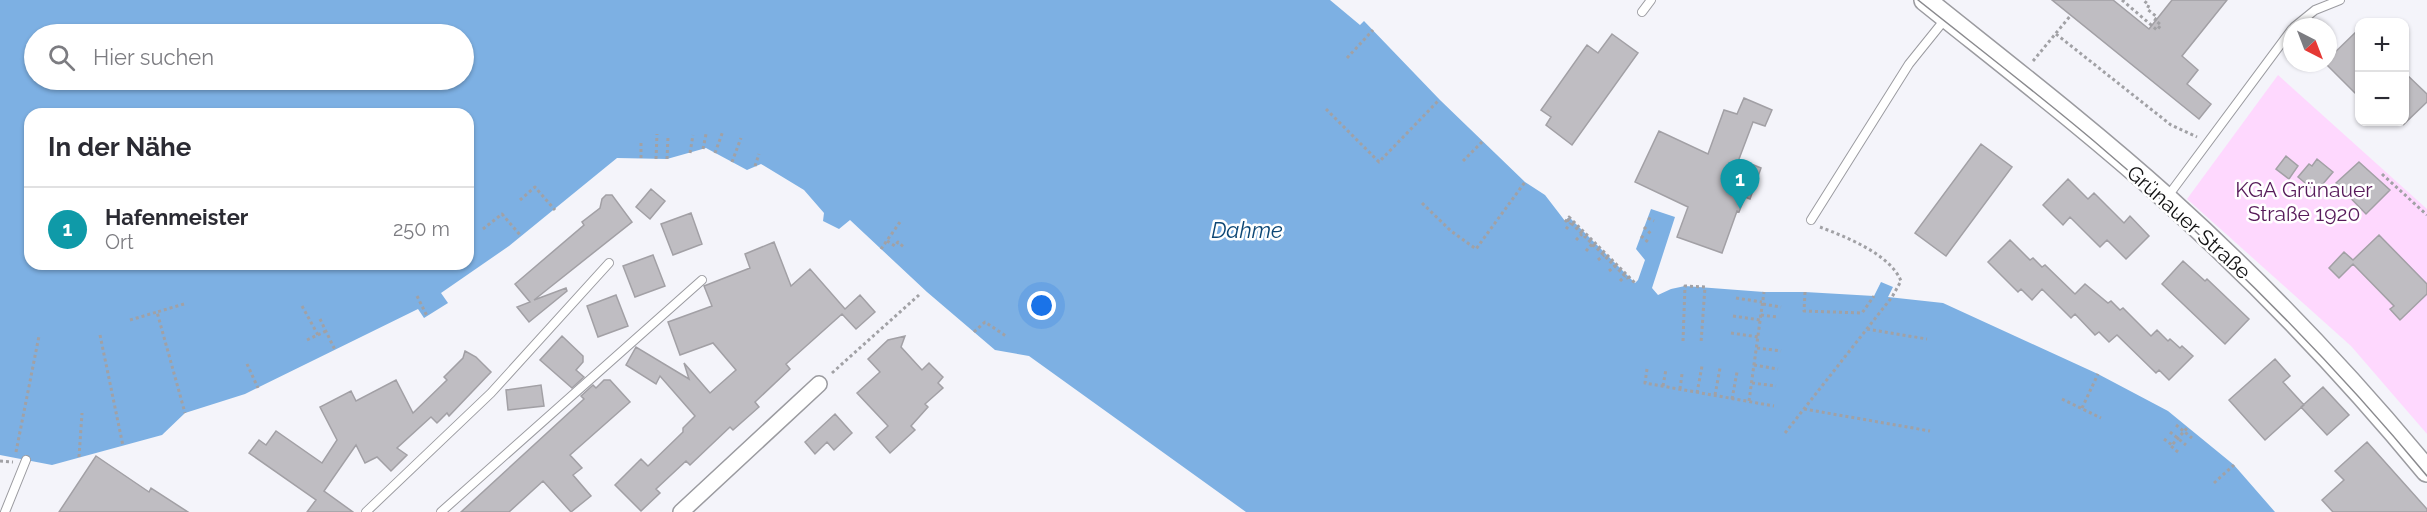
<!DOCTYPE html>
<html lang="de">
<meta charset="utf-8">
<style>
:root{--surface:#fff;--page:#f2f2f3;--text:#2b2b33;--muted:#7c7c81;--line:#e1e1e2;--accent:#db2777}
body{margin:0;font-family:Raleway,sans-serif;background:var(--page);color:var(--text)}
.controls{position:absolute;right:18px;top:18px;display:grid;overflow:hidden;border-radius:12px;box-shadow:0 2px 4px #0004}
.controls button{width:54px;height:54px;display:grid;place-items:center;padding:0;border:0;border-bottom:2px solid var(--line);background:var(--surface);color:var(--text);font:30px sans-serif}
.compass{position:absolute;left:2283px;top:18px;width:54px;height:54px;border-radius:50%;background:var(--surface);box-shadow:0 2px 4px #0004;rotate:138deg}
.you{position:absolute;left:1042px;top:306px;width:21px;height:21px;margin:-15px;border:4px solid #fff;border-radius:50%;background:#1a73e8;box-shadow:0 0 0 9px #1a73e833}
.badge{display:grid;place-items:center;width:39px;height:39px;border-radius:50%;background:var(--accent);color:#fff;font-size:20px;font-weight:700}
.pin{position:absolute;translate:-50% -50px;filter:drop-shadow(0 2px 3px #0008)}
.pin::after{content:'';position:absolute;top:32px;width:21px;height:18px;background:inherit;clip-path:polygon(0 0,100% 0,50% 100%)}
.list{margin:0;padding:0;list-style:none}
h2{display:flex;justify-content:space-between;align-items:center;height:78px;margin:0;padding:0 24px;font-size:26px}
h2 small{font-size:20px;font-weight:400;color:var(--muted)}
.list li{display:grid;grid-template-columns:39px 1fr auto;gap:18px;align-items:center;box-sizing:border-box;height:84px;padding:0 24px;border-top:2px solid var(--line)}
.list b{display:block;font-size:22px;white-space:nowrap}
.list p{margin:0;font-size:20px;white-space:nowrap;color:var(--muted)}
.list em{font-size:20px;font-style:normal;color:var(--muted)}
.icon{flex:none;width:33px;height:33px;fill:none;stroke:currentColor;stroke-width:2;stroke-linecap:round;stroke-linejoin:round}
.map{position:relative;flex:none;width:2427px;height:512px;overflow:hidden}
.search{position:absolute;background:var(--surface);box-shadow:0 2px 4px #0004;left:24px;top:24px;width:450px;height:66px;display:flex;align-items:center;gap:15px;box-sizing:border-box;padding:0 21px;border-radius:33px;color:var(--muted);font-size:22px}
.panel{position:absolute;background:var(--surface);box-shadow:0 2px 4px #0004;left:24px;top:108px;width:450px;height:162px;border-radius:18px}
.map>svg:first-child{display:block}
.green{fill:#fed8fe}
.water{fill:#7db0e3;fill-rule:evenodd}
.building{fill:#bfbdc2;stroke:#a2a0a5;stroke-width:1.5}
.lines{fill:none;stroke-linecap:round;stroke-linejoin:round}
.service-casing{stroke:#9b9ba0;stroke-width:10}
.minor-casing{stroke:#9b9ba0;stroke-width:18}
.secondary-casing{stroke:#9b9ba0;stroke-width:24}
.path{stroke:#a1a1a5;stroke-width:3;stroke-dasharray:3 3;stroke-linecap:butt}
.service{stroke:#fff;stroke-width:8}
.minor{stroke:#fff;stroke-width:15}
.secondary{stroke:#fff;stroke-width:21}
.tram{stroke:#8a8a8e;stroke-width:1.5}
.labels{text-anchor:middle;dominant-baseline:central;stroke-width:5;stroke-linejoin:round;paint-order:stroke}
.park-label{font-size:21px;fill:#571b5a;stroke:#fff}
.street-label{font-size:21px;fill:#101011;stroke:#fff}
.water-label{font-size:22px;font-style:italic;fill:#0d4775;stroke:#fff}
</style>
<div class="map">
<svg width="2427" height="512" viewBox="0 0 2427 512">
<rect width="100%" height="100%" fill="#f4f4fa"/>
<path class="green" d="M2278,75L2427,209V434L2351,346L2187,199Z"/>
<path class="water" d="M0,0H1330L1360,25L1364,21L1440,100L1525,182L1545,195L1565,221L1569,217L1635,283L1638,280L1645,260L1636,249L1651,209L1675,217L1652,288L1658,295L1671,289L1685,286L1764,292H1805L1874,296L1881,282L1893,287L1888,297L1943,303L2098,374L2168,411L2234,465L2275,512H1246L1029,356L995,350L927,292L850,220L839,229L823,221L824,213L804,190L761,164L747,170L706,148L667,159L617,158L509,246L441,293L448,303L424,318L418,309L245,394L185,413L162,435L52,465L0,455ZM34,34H464V80H34ZM30,114H468V264H30Z"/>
<path class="building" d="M2052,0H2113L2149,29L2172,0H2227L2182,56L2198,70L2187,84L2211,104L2199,119Z
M2360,28V98L2325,63H2328V59Z
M1612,34L1638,53L1572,145L1546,125L1551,117L1541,110L1587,45L1598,53Z
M2404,72L2427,94V102L2404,124Z
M1744,98L1772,110L1765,126L1753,122L1739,159L1761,168L1750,199L1745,197L1739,212L1737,211L1722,253L1677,237L1688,207L1635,182L1659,131L1708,154L1724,110L1737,114Z
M1981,144L2012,167L1946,256L1915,233Z
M2286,156L2298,166L2289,179L2276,169Z
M2317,159L2333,172L2316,192L2298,177L2309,164L2312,166Z
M2359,162L2390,190L2366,214L2336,183Z
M2068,179L2088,199L2094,193L2124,223L2130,216L2149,236L2126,259L2107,240L2100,247L2070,217L2063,225L2043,205Z
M651,189L665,201L650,219L636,207Z
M606,195H612L632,222L534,300L566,288L567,291L529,322L517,307L530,302L515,284L584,225L582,222L600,208L602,199Z
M691,213L702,244L673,255L661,224Z
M2379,235L2427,284V294L2400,320L2390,309L2394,306L2353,264L2339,278L2329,268L2344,252L2353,260Z
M2010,240L2030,260L2033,258L2042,267L2045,265L2075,294L2085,284L2108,303L2111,301L2120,310L2123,308L2151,336L2157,330L2168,341L2170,339L2180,348L2182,346L2193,356L2169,380L2159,370L2156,373L2117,335L2109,342L2099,332L2095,335L2075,314L2071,318L2042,289L2032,300L2021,289L2018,292L1988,262Z
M774,242L791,286L810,269L845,309L860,295L875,312L856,329L842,314L786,364L790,369L755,402L759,407L733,430L730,427L690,465L686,461L656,489L660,493L641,511L615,485L641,459L648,466L683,432V428L695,416L660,376L656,384L626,365L636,347L689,379L684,363L710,393L736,370L713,343L680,355L668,322L712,306L704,286L750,268L745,254Z
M653,255L665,286L635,297L623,266Z
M2183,261L2205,281L2207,279L2249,319L2225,344L2162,284Z
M616,295L628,326L598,337L587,306Z
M562,336L583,356V362L576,370L584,377L572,388L540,360Z
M905,336L901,347L922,370L929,363L943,377L938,383L943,388L925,404L928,407L911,426L915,430L890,453L876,437L888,426L857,393L880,372L868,359L888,340Z
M465,351L476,357L491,372L449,416L447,413L437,423L431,417L397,448L407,455L391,471L377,457L365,463L356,445L324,491L353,512H307L316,500L249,453L259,440L266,445L276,431L322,463L337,440L320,407L351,391L356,401L396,380L413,413L447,380L444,377L463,358Z
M2275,359L2290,376L2283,382L2304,405L2265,440L2229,400Z
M604,380H610L630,402L570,455L582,468L573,475L591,496L571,512L543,481L509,512H461L584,399L581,396L593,385L596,388Z
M541,385L544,406L508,410L506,390Z
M2323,387L2349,415L2327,435L2301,407Z
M835,414L852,433L834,450L827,442L815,454L805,442Z
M2367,442L2427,509V512H2333L2322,500L2344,480L2335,471Z
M96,456L149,492L151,488L188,512H59Z"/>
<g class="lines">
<g class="service-casing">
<path id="service" d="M1642,12L1651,0
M2294,27L2315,10L2340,0
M2168,196L2292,29
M1811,220L1909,64L1946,18
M5,512L26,460
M366,512L491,393L609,263
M441,512L702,280"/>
</g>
<g class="minor-casing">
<path id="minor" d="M681,512L819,384"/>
</g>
<g class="secondary-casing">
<path id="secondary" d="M1925,0C2006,65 2089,129 2167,199C2260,283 2347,374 2427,471"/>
</g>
<path class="path" d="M2122,0L2157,30L2161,25L2155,20L2157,17L2147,9L2149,5L2143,0
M2056,34L2171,125L2197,137
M1347,58L1373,30
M2033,61L2071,15
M1326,109L1379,162L1439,100
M703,149L706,134
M690,153L693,135
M715,153L723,131
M641,158V142
M656,159L657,134
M667,159L668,137
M1463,161L1483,141
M732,162L741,138
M755,166L759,154
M2382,174L2427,215
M520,200L535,187L555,210
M1422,203L1451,231L1476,249L1525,182
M1648,218L1654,221
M1567,219L1627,278L1629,277
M1565,222L1569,217L1635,283
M1644,227L1651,234
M483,229L502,214L521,236
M1566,229L1571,223
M1641,236L1648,242
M1576,240L1582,234
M887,241L895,246L898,242L905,248
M881,249L900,222
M1586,251L1592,244
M1598,260L1604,255
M1609,271L1615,266
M1620,281L1625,276
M1805,292L1804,311L1862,313L1874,296
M417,296L427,316
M1736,298L1762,302
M184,304L157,312L185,413
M1763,304L1781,307
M302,306L318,335
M1761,315L1777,317
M1733,316L1760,320
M320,319L335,350
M130,320L157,312
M1867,329L1927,339
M974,332L985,322L1006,336
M1731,333L1758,337
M100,335L123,446
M307,340L326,331
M1683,341L1685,286L1705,287L1701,343
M1757,348L1781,351
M247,364L258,388
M1754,365L1778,369
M1647,369L1645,383L1774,406
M832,373L919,295
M1752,383L1776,386
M1663,386L1666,369
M1680,389L1682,374
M1697,393L1702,366
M1715,395L1720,368
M1732,399L1737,372
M2062,399L2101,418
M1749,401L1764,292
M2082,408L2098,374
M1804,409L1930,431
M2176,425L2192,438
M2170,432L2186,445
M1785,433L1892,297L1901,281C1890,254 1846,237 1820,227
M2164,439L2172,445
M16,452L39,336
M2178,452L2171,446L2188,427
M79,457L82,413
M0,461L13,462
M2214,483L2234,465"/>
<use href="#service" class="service"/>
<use href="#minor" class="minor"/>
<use href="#secondary" class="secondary"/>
<path class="tram" d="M1918,0C1977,47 2037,93 2095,142C2214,243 2327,355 2427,476"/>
</g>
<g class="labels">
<g class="park-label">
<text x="2304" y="189">KGA Grünauer<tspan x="2304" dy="24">Straße 1920</tspan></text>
</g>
<g class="street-label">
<text transform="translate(2189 222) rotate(42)">Grünauer Straße</text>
</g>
<g class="water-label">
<text x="1247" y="230">Dahme</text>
</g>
</g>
</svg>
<div class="controls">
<button>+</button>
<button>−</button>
</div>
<svg class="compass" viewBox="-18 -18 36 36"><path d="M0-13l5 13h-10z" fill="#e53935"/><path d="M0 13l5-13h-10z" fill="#7c7c81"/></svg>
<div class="you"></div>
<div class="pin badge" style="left:1740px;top:209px;background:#0f9aa8">1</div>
<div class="search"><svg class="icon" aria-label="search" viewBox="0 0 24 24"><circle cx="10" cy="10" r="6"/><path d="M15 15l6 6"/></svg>Hier suchen</div>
<section class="panel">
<h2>In der Nähe<small></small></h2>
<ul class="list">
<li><span class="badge" style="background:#0f9aa8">1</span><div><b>Hafenmeister</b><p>Ort</p></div><em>250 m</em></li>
</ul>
</section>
</div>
